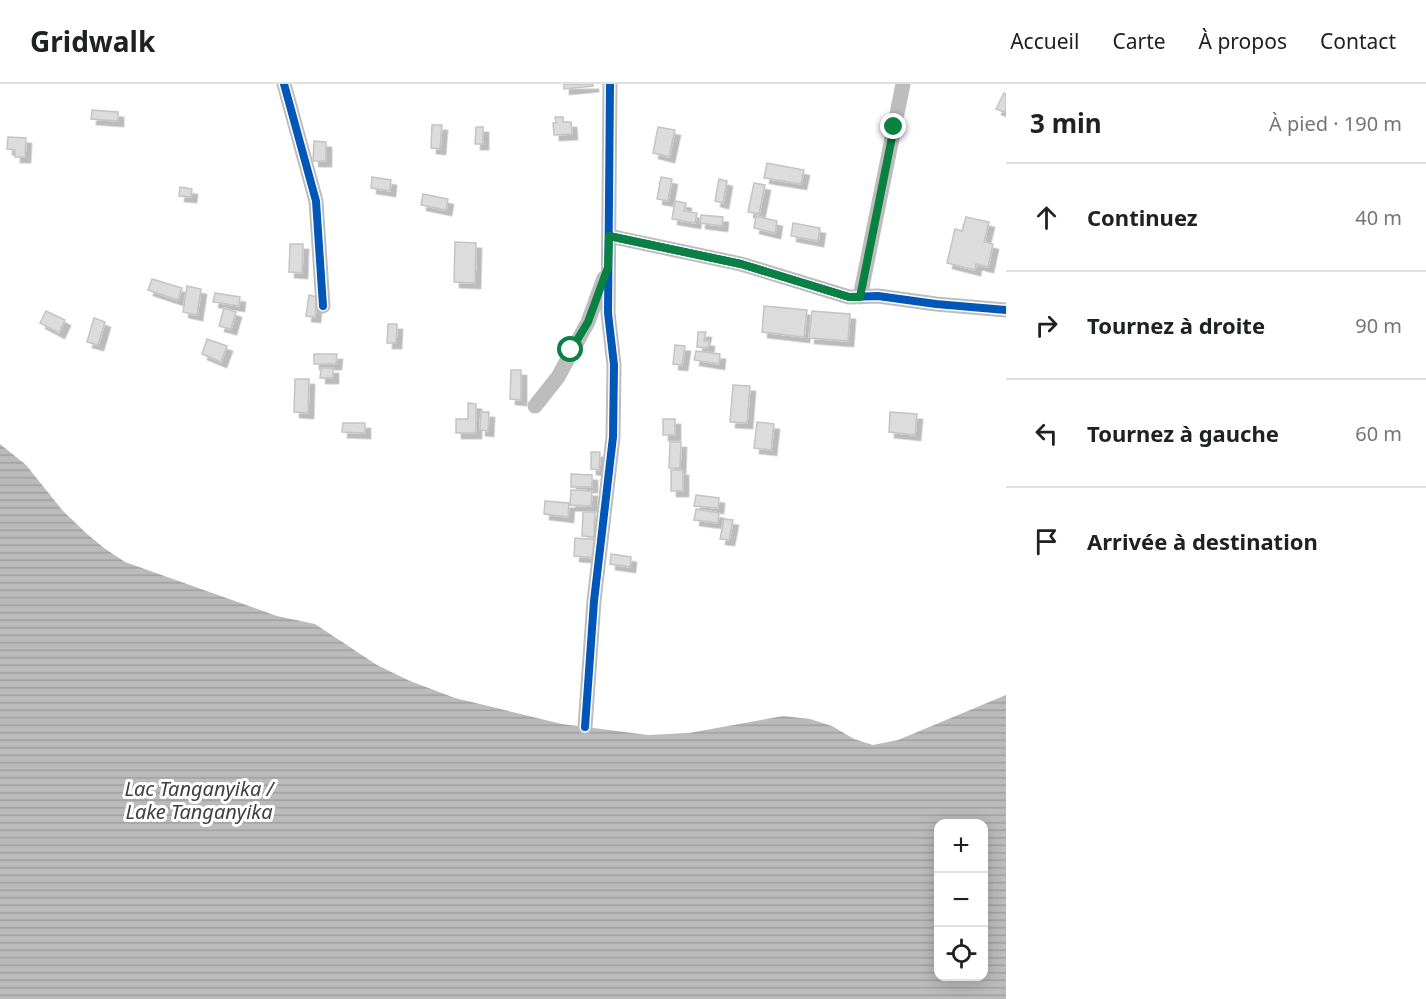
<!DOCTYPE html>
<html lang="fr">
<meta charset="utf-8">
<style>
:root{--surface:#fff;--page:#f6f6f6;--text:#202124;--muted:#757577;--line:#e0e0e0}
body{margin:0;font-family:"Noto Sans",sans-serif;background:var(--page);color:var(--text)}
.controls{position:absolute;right:18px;bottom:18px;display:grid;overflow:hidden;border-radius:12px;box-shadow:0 3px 15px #0003}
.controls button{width:54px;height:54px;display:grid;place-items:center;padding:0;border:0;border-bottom:2px solid var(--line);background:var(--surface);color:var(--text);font:30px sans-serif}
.stop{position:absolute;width:18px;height:18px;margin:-14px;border:4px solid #0b8043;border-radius:50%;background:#fff}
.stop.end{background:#0b8043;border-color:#fff;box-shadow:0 2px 6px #0008}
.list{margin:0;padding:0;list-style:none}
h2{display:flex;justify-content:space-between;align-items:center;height:78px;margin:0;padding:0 24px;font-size:26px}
h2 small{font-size:20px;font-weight:400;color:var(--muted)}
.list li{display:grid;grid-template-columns:39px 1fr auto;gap:18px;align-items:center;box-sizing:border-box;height:108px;padding:0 24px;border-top:2px solid var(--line)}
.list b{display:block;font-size:22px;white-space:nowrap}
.list em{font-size:20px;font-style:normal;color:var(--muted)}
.icon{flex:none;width:33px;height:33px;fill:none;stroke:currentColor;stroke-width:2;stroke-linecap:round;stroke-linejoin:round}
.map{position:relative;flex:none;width:1006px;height:915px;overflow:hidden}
header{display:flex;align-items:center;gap:36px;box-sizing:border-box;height:84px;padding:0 30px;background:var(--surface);border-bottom:2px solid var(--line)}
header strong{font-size:28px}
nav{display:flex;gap:33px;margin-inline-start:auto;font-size:21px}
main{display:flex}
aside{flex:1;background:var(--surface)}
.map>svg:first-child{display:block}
.water{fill:url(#water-rules);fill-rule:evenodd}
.building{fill:#dcdcdc;stroke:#c4c4c4;stroke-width:1.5;filter:url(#shadow)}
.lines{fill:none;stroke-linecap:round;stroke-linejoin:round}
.street{stroke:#bdbdbd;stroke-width:15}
.cycleway-casing{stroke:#fff;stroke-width:11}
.cycleway{stroke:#0057b8;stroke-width:8}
.route{stroke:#0b8043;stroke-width:8}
.labels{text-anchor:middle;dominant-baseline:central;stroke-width:6;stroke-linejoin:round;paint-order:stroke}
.water-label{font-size:20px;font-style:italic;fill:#3f3f3f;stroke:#fff}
</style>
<header>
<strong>Gridwalk</strong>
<nav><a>Accueil</a><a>Carte</a><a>À propos</a><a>Contact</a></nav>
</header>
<main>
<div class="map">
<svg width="1006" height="915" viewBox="0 0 1006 915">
<defs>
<pattern id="water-rules" width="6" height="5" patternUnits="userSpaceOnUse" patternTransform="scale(1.5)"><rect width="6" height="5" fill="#bbb"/><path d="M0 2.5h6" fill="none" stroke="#9f9f9f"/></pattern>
<filter id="shadow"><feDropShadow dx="5.5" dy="5.5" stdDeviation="0" flood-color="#0004"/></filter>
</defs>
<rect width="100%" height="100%" fill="#fff"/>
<path class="water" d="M0,360L26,381L63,427L86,449L104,464L125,478L277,532L315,540L377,581L410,597L455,614L562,640L648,651L689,649L783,632L810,635L832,642L854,655L873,661L898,656L1006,611V915H0ZM938,740H984V892H938Z"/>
<path class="building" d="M564,0H593V2L564,5Z
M1004,9L1006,10V24L1004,28L996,25Z
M92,26L118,28V37L91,35Z
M555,33H563V38H571L572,50L554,51L553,39H556Z
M432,41H442L440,65L431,64Z
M476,43H483V60H475Z
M658,43L675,46L669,73L653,69Z
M8,53L26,54L25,73H15V66L7,65Z
M314,57L326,58V77H313Z
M767,79L804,86L801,100L764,94Z
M372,93L391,96L390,107L371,104Z
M661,93L672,95L668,117L657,115Z
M719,95L727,97L723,119L715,117Z
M754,99L765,101L759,130L748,128Z
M180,103L192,105L191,113L179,112Z
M423,110L448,115L446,126L421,121Z
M675,117L686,119L684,127L697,129L695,139L672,135Z
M701,131L723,133L722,142L700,139Z
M756,132L777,137L775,149L754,144Z
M966,133L989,138L984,158L993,160L988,183L976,180L975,186L947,179L955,145L962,147Z
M793,139L820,144L818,157L791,152Z
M455,158L476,159L475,199L454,198Z
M290,160H303L302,189L289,188Z
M152,195L182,204L178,216L148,206Z
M187,202L201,205L197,231L183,228Z
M215,209L240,213L239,222L213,218Z
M309,211L317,213L315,233L306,232Z
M764,222L807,226L804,253L762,248Z
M224,224L236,228L231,245L219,242Z
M46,227L65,236L59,249L40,239Z
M812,227L850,230L848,257L809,254Z
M94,234L105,238L98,261L87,258Z
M388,240H397L396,259H387Z
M698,248H706L704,257H709L708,264L697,263Z
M207,255L227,262L221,278L202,270Z
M675,261L685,262L682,281L673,280Z
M696,267L720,270L719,280L694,276Z
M314,270H337L336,280H314Z
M321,284H333V294H320Z
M511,286H521V316L510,315Z
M295,295H309L308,329L294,328Z
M733,301L750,302L747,339L730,338Z
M468,319L476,320V349H456V335H468Z
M481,328H489L488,347L480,346Z
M890,328L917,330L915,351L889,348Z
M663,335H675V351H663Z
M757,338L774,340L771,366L754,364Z
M343,339H365V349L342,348Z
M670,358H681L680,384H669Z
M591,368H600L599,386L591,385Z
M671,386H683V407H671Z
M571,390L592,391V403H571Z
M571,406L592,407L591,422L570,421Z
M696,411L719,414L718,424L694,422Z
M545,417L569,419L568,433L544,430Z
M696,425L719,429L718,439L694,436Z
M583,428H595L594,453L582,452Z
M724,435L733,436L729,456L720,455Z
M575,454L597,456L596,474L574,472Z
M611,470L631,473L630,483L610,480Z"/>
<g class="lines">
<path class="street" d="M284,0L316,117L323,222
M609,152L741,180L849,213L878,212L936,220L1006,226
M860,213L903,0
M535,322L558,293L588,238L604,194
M585,643L594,517L613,353L614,281L608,229L610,0"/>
<g class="cycleway-casing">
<path id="cycleway" d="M284,0L316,117L323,222
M609,152L741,180L849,213L878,212L936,220L1006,226
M585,643L594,517L613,353L614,281L608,229L610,0"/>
</g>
<use href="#cycleway" class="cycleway"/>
</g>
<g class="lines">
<path class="route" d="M571,266L588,238L608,183L609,152L741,180L849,213H860L894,43"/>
</g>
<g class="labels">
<g class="water-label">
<text x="199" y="704">Lac Tanganyika /<tspan x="199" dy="23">Lake Tanganyika</tspan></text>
</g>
</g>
</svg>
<div class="controls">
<button>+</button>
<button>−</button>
<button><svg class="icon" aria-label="locate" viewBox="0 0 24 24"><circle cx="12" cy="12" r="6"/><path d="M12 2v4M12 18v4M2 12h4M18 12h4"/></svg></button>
</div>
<div class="stop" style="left:571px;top:266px"></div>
<div class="stop end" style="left:894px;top:43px"></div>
</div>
<aside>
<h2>3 min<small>À pied · 190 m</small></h2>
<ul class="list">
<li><svg class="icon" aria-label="ahead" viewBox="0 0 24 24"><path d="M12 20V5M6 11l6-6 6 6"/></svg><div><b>Continuez</b></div><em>40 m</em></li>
<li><svg class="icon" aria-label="right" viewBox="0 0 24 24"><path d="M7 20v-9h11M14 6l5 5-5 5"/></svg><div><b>Tournez à droite</b></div><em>90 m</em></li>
<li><svg class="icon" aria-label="left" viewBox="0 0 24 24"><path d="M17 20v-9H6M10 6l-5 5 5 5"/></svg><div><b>Tournez à gauche</b></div><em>60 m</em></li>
<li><svg class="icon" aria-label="arrive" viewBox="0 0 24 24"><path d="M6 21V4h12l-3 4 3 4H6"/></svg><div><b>Arrivée à destination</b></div></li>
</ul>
</aside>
</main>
